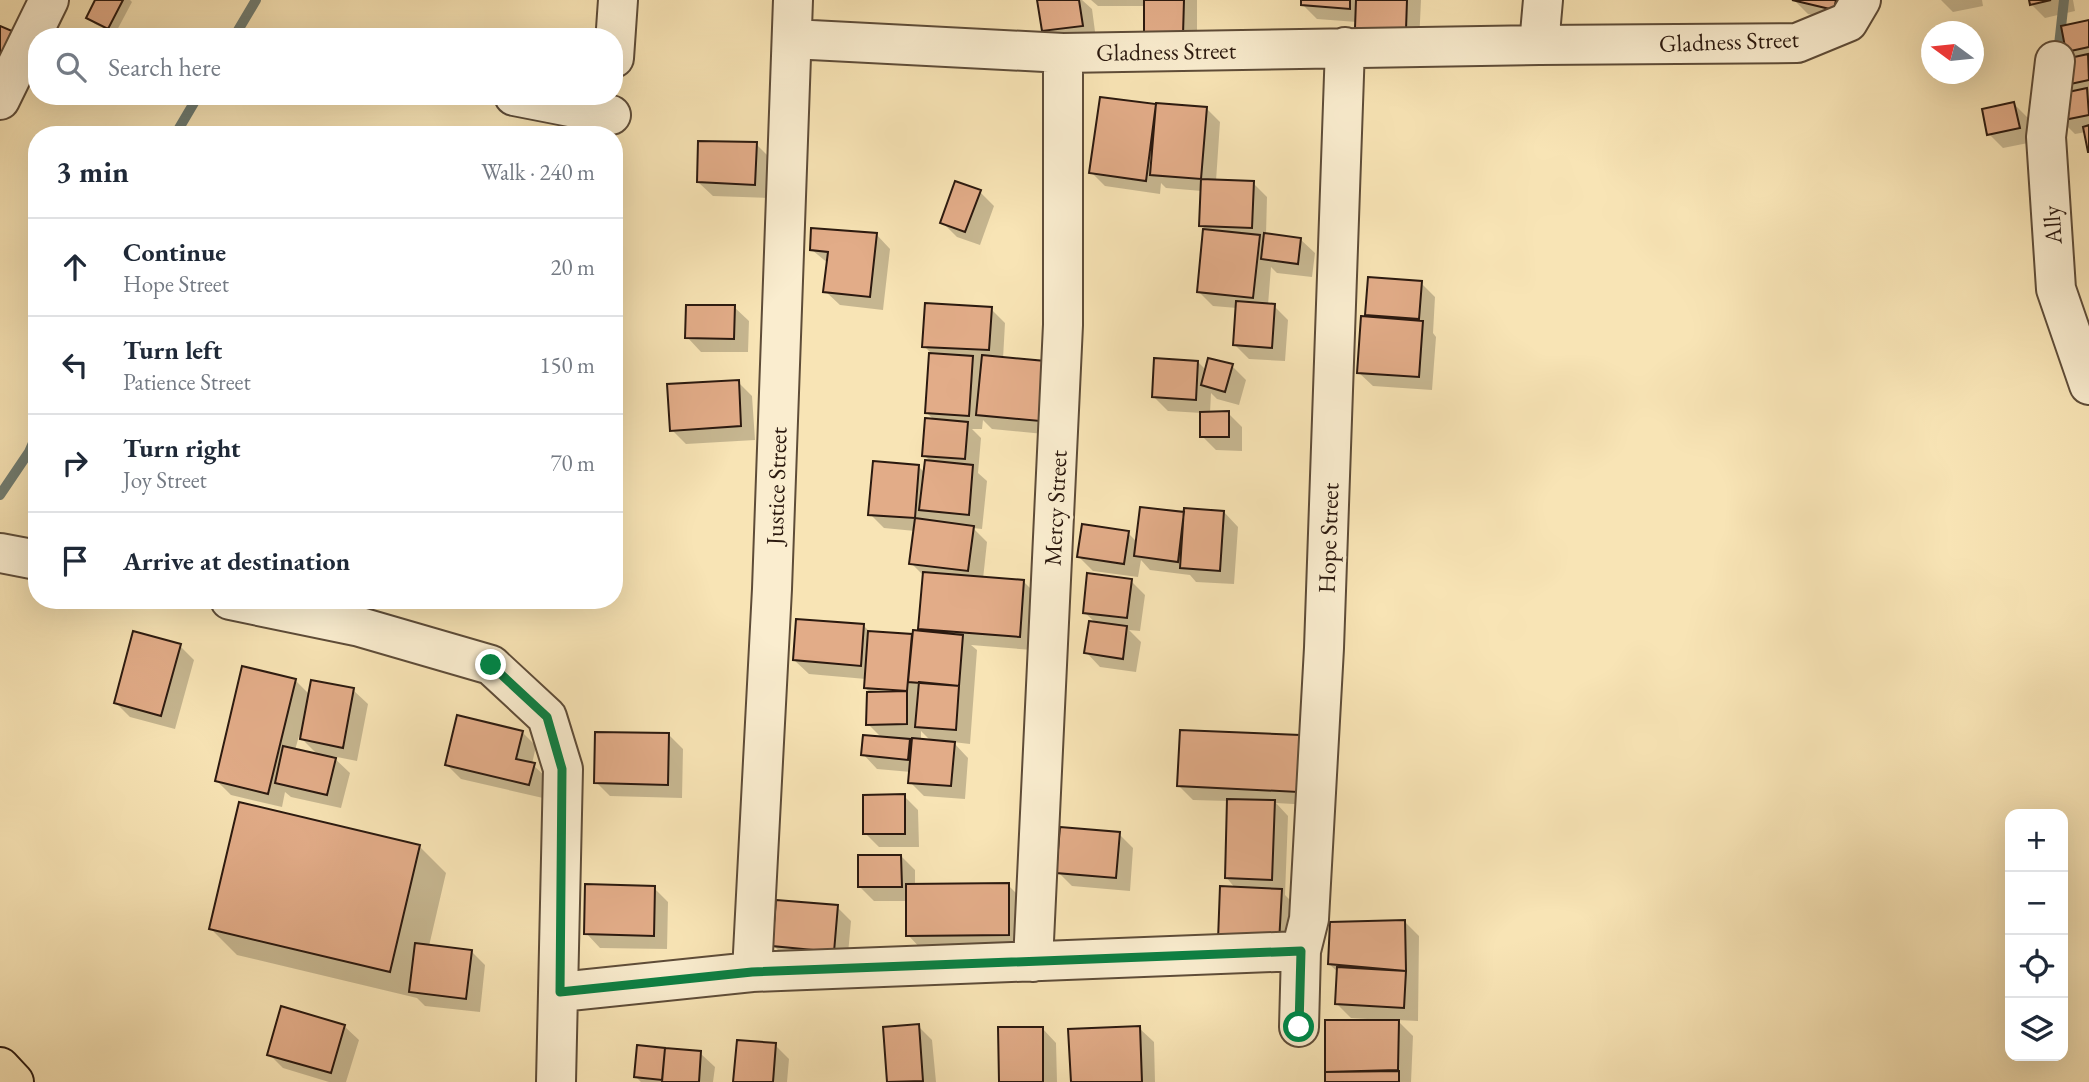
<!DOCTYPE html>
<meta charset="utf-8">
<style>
:root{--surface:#fff;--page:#f6f6f7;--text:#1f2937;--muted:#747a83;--line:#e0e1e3}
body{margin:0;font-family:"EB Garamond",serif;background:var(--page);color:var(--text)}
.controls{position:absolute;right:21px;bottom:21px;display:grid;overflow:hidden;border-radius:14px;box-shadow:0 7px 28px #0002}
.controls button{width:63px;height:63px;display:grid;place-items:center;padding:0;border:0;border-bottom:2px solid var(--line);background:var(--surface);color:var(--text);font:35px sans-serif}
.compass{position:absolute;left:1921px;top:21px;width:63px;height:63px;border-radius:50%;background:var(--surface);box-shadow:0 7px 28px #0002;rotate:285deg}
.stop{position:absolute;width:21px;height:21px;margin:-16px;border:5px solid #0b8043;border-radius:50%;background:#fff}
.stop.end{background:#0b8043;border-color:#fff;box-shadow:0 2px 7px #0008}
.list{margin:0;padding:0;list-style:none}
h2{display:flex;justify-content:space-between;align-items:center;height:91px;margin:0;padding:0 28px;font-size:30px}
h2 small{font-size:23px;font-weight:400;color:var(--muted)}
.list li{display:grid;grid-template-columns:46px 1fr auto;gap:21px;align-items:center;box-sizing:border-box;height:98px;padding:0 28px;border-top:2px solid var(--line)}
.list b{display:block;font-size:26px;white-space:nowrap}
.list p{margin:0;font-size:23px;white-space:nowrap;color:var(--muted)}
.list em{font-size:23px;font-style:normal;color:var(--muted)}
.icon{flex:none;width:38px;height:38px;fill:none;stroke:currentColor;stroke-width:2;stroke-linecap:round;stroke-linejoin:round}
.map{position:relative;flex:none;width:2089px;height:1082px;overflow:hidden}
.search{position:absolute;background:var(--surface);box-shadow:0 7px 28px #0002;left:28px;top:28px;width:595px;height:77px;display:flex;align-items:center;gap:18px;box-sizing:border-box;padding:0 24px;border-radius:28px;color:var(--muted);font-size:26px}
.panel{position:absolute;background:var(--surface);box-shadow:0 7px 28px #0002;left:28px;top:126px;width:595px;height:483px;border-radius:28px}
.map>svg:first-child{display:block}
.shadow{fill:#0003;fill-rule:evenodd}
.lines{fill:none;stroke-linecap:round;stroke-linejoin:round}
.stream{stroke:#707c71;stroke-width:10}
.building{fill:#e2ac88;stroke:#2b190f;stroke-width:2}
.minor-casing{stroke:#5e4c38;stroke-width:42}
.major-casing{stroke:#2b190f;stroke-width:42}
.minor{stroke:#faedcf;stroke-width:38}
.major{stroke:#f8e4b5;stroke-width:38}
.route{stroke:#0b8043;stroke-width:9}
.labels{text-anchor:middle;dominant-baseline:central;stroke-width:7;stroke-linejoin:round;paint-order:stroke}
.street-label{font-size:24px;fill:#2b190f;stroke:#faedcf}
</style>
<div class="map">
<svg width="2089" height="1082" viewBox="0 0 2089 1082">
<rect width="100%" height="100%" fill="#f8e4b5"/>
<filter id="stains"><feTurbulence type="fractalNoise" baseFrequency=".00286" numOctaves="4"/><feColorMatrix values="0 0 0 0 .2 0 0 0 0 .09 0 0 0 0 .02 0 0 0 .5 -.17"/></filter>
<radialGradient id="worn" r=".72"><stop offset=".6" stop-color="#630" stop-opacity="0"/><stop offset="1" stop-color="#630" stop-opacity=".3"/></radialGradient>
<path class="shadow" d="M97,0H130L132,2L115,34L95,24L88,18Z
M1039,0H1082L1092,9L1096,39L1058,44L1044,30Z
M1091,0H1197V48L1146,6H1098Z
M1303,0H1421L1419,43L1371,41L1357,27V22L1317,19L1303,5Z
M1794,0H1853L1848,23L1808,14Z
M1941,0H1982L1983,6L1953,12Z
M2030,0H2073L2075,11L2045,18L2031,4Z
M2089,22V149L2086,132L2075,134L2061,120L2063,85L2075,58L2068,51Z
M1101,99L1156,106L1206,108L1220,122L1216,181L1253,183L1267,197L1266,235L1300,239L1315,253L1312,277L1277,273L1271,267L1268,305L1274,306L1288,320L1285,361L1249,359L1234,344L1237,308L1213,306L1198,291L1205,229L1201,225L1202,191L1166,188L1161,183L1160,194L1105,186L1091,172Z
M2014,104L2028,118L2033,142L2003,148L1989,134Z
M756,144L770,158L769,198L713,196L698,182Z
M980,192L994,206L980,245L957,237L942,222Z
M876,234L890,249L883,310L840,305L825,291L829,264L812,250Z
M1421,283L1435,297L1433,333L1436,337L1432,390L1373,386L1358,372L1372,319L1367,314Z
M734,307L749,321L748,352H701L687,337Z
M991,309L1005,323L1003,359L1054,435L992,429L983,420L982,429H972L981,438L978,473L987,481L982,529L973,528L987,542L983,579L1024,582L1038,596L1033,650L971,645L977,650L970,744L953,742L968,758L965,799L924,796L910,782L911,772L877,769L863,754L883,739L868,724L871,693L865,688L866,679L809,674L794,660L864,626L871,633L914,636L925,633L920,628L924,576L911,563L915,531L884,528L870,514L919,467L925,473L932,463L924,455L935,421L926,412L930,352L924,346ZM921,731L932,742L921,741ZM906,738H914L913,745Z
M1198,362L1207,371L1232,366L1246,380L1239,405L1217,399L1211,393L1210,413H1228L1242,427V451L1216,450L1202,436V413L1168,411L1154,397Z
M738,382L752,396L755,440L686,444L672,430Z
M1224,512L1238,527L1234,584L1196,582L1190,575L1150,570L1141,560L1138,577L1093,571L1079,557L1128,533L1137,542L1186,514Z
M1131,581L1145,595L1140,631L1129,630L1141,642L1136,672L1100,667L1086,652L1096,623L1084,612Z
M180,646L194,660L175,729L130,717L116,703Z
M295,680L310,695L353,690L368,704L357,761L332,756L350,773L341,808L291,797L285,792L282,807L231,795L217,781ZM299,736L318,755L295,750Z
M522,732L536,746L532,764L548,779L543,798L461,779L447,765Z
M669,735L683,749L682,798L610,796L596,782Z
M1314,751L1311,805L1276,803L1288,816L1285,895L1295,905L1292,957L1226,877L1229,801L1193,800L1179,786Z
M904,796L918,810L919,847H879L865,833Z
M1119,834L1133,848L1130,891L1072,886L1058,872Z
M419,846L446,873L429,946L471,951L485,965L480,1012L425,1006L417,998L237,955L210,928Z
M901,856L915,870V886L1008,885L1022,899V948L922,950L908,935V901H874L860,887Z
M654,888L668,902L667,949L600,948L586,933Z
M837,907L851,921L847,965L788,960L774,946Z
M1405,922L1419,936L1418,1021L1397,1020L1413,1036L1411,1082H1328L1327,1022H1367V1019L1351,1018L1337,1004L1339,973L1329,964Z
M344,1026L359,1040L346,1082H329L283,1068L269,1054Z
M918,1026L932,1040L936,1082H889L885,1028Z
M1042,1028L1056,1043L1057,1082H1000Z
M1139,1028L1154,1042L1155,1082H1072Z
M775,1045L789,1059L787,1082H735Z
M639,1047L700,1053L715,1067L713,1082H641L636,1077Z"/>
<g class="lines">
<path class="stream" d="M234,37L256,0
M2058,54L2064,0
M175,135L198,96
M0,495L29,452L37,434"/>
</g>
<path class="building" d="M95,0H123L108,29L86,18Z
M1037,0H1079L1083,26L1042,31Z
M1144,0H1184L1183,35L1144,34Z
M1301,0H1350V9L1301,5Z
M1356,0H1407L1406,30L1355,28Z
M1792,0H1836L1834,10Z
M2029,0H2051L2030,5Z
M2089,20V47L2066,52L2061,26Z
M0,26L12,31L0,58Z
M2088,54L2089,80L2061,86L2056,61Z
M2087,88L2089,115L2059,121L2054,95Z
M1100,97L1156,104L1146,181L1089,173Z
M2014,102L2020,128L1987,135L1982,109Z
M1156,103L1207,107L1201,179L1150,175Z
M2089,125V152H2088L2083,127Z
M698,141L757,142L755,185L697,182Z
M1201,179L1254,181L1252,228L1199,226Z
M955,181L981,190L965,232L940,223Z
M811,228L877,233L870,297L823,292L828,252L810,250Z
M1203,229L1260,235L1253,298L1197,292Z
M1264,233L1301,238L1298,264L1261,259Z
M1368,277L1422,281L1419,319L1365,315Z
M1236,301L1275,304L1272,348L1233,345Z
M925,303L992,307L989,350L922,347Z
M686,305H735L734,339L685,338Z
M1361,316L1423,321L1419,377L1357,373Z
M929,353L973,356L969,416L925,413Z
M982,355L1045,361L1040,421L976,415Z
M1154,358L1198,361L1196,400L1152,397Z
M1208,358L1233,364L1225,392L1201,385Z
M739,380L741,426L670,431L667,384Z
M1229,411V437H1200V412Z
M925,418L968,422L965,459L922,456Z
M925,460L973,465L969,515L919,510Z
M873,461L919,465L915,518L868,515Z
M1140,507L1184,512L1178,562L1134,556Z
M1184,508L1224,511L1220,571L1180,568Z
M915,518L974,526L968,571L909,564Z
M1082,524L1129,531L1124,564L1077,557Z
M923,572L1024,580L1020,637L918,629Z
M1087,573L1132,579L1127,618L1083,613Z
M796,619L864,624L861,666L793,660Z
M1089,621L1127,626L1123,659L1084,653Z
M913,630L963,635L959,686L908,682Z
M133,631L181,644L161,716L114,703Z
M868,631L912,634L907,691L864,688Z
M242,666L296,679L268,794L215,781Z
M311,680L354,688L343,748L300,739Z
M919,682L959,686L956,730L915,727Z
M907,691V724L866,725L867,692Z
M457,715L523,731L516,759L535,763L529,785L445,765Z
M1180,730L1300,735L1298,792L1177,786Z
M595,732L669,733L668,785L594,783Z
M863,735L910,739L908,760L861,755Z
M912,738L955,742L951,786L908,783Z
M283,746L336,758L327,795L275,783Z
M905,794V834H863V795Z
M1227,799L1275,800L1272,880L1225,878Z
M239,802L420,845L390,972L209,929Z
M1060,827L1120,832L1116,878L1056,873Z
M858,855H901L902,887H858Z
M1009,883V935L906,936V884Z
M585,884L655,886L654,936L584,934Z
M1220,886L1282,889L1279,943L1218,940Z
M776,900L838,905L834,952L772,946Z
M1405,920L1406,971L1328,964L1330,922Z
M415,943L472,950L466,999L409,992Z
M1337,967L1406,971L1404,1008L1335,1004Z
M281,1006L345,1025L331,1073L267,1055Z
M1325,1020H1399L1398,1070L1325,1072Z
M919,1024L923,1081L887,1082L883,1027Z
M1140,1026L1142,1082H1071L1068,1029Z
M998,1027H1043V1082H999Z
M737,1040L776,1043L773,1082H733Z
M637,1045L665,1048L662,1080L634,1077Z
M665,1048L701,1051L699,1082H662Z
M1399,1071V1082H1325V1072Z"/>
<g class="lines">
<g class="minor-casing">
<path id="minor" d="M792,39L1063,53L1539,45L1797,43L1848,22L1861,0
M1539,45L1543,0
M614,58L618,0
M2055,61L2046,137L2056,289L2089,385
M514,96L611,115
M0,100L49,0
M0,553L37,560
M230,600L360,627L491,665L547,717L563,769L556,1082
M1033,962L1063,325V53
M752,972L772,589L793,0
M560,992L752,972L1301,951
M1299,1027L1301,951L1309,919L1324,648L1345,47"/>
</g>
<g class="major-casing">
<path id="major" d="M0,1067L14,1082"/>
</g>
<use href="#minor" class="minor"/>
<use href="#major" class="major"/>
</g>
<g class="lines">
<path class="route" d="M491,665L547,717L562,769L560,992L752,972L1301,951L1299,1027"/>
</g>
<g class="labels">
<g class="street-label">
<text transform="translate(1729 41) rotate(-2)">Gladness Street</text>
<text transform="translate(1166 51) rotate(-1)">Gladness Street</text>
<text transform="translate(2052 225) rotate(-94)">Ally</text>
<text transform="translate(776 486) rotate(-88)">Justice Street</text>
<text transform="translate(1055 508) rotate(-87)">Mercy Street</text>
<text transform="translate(1328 538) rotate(-88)">Hope Street</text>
</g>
</g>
<rect width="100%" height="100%" filter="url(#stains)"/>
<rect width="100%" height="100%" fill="url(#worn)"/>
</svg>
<div class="controls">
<button>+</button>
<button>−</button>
<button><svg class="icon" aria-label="locate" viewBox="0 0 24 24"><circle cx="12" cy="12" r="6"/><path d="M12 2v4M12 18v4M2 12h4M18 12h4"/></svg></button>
<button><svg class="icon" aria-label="layers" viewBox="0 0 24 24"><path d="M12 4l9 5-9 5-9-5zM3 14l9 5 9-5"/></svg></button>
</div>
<svg class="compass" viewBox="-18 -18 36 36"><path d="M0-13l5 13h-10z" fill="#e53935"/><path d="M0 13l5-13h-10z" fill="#747a83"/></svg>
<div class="stop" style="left:1299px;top:1027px"></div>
<div class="stop end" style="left:491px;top:665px"></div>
<div class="search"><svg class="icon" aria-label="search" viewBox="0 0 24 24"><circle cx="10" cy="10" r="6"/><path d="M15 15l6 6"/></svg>Search here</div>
<section class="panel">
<h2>3 min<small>Walk · 240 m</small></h2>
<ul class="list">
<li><svg class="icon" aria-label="ahead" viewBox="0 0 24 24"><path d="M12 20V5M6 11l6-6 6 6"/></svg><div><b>Continue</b><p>Hope Street</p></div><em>20 m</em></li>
<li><svg class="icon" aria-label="left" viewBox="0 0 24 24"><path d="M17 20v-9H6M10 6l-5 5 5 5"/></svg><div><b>Turn left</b><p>Patience Street</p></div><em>150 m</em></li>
<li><svg class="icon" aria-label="right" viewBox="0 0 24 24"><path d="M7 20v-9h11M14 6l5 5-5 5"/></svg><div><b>Turn right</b><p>Joy Street</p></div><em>70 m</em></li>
<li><svg class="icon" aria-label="arrive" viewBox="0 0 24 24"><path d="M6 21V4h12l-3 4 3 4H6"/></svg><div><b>Arrive at destination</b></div></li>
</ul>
</section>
</div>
